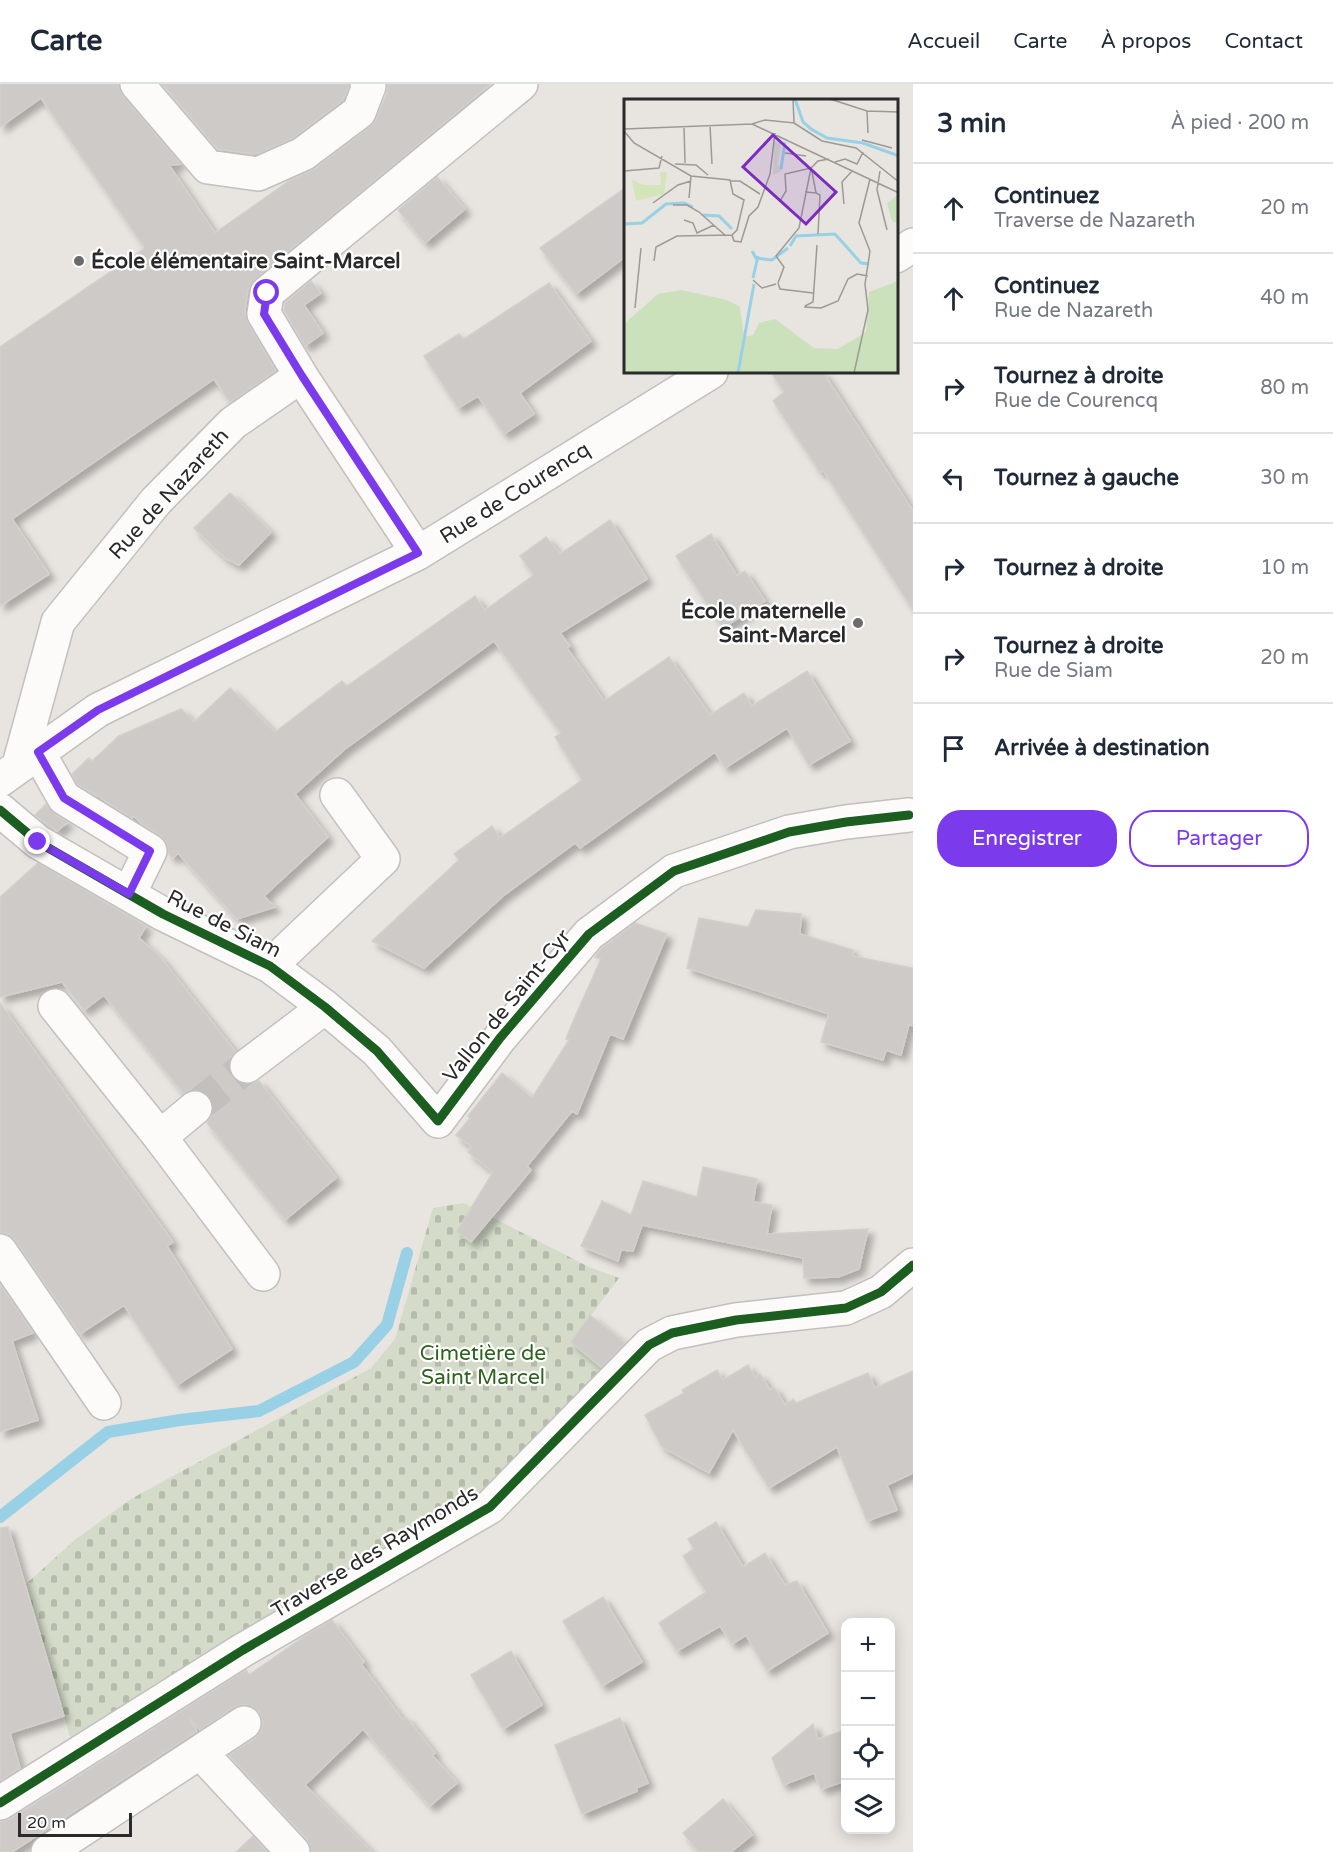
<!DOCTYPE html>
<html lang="fr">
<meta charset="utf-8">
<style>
:root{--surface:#fff;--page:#f2f2f3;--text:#1f2937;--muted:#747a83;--line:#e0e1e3;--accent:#7c3aed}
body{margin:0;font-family:"Varela Round",sans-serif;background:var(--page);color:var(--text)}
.controls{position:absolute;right:18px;bottom:18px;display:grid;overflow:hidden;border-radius:12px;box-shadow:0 3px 15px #0003}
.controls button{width:54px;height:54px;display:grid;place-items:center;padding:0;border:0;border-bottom:2px solid var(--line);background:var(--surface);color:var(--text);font:30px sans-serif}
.scale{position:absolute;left:18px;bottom:15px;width:114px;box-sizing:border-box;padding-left:6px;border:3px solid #2a2a2a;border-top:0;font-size:16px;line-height:21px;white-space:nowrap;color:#2a2a2a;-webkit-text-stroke:4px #fff;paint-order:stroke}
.stop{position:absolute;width:18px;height:18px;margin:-14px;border:4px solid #7c3aed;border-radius:50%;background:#fff}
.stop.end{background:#7c3aed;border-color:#fff;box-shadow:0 2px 6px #0008}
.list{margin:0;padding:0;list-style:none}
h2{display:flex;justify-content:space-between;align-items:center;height:78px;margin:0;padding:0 24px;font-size:26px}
h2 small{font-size:20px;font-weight:400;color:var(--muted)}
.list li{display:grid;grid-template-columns:39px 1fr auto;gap:18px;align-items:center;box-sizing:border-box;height:90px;padding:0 24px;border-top:2px solid var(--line)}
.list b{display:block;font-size:22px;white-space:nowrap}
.list p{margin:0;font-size:20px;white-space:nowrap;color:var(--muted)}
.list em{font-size:20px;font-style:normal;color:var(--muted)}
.actions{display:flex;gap:12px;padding:18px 24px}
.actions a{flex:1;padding:14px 0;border:2px solid var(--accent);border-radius:24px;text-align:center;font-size:21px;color:var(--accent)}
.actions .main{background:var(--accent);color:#fff}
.icon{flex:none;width:33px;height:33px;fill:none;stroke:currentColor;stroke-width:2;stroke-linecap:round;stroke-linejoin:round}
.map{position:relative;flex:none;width:913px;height:1768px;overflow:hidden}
header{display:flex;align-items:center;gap:36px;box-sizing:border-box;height:84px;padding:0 30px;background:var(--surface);border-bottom:2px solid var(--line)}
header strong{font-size:28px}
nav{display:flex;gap:33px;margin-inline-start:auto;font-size:21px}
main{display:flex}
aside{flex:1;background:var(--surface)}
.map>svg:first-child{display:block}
.cemetery{fill:url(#cemetery-stones)}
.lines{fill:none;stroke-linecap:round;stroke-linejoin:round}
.stream{stroke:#98d0e5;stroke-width:12}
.building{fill:#cdcac7;stroke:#d3d0cc;stroke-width:1.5;filter:url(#shadow)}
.minor-tunnel{stroke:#c2bfbc;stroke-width:33;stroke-dasharray:33 16;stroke-linecap:butt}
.minor-casing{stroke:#c1c0c1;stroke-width:36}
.minor{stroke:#fcfbfa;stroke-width:33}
.cycleway-casing{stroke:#fff;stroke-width:13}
.cycleway{stroke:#1b5e20;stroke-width:9}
.route{stroke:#7c3aed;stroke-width:8}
.poi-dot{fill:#6c6b6a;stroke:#fff;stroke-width:2}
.labels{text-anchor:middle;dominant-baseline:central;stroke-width:4.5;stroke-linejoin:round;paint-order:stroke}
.poi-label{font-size:21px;font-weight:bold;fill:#2a2a2a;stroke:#fff;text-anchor:start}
.street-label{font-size:21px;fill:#2a2a2a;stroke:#fff}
.park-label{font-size:21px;fill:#2c631e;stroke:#fff}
.inset-river{fill:none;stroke:#98d0e5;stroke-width:3}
.inset-road{fill:none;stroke:#9c9a97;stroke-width:1.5}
.view{fill:#7b2cbf;fill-opacity:0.15;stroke:#7b2cbf;stroke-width:3}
.inset-edge{fill:none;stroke:#2a2a2a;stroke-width:3}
</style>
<header>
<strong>Carte</strong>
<nav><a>Accueil</a><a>Carte</a><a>À propos</a><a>Contact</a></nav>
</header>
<main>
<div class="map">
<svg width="913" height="1768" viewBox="0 0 913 1768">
<defs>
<pattern id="cemetery-stones" width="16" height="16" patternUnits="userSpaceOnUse" patternTransform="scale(1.5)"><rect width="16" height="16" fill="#d4dbc8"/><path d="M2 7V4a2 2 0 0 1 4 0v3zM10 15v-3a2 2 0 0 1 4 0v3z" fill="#b6bcac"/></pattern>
<filter id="shadow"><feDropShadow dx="5.5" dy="5.5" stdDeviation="3" flood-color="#0004"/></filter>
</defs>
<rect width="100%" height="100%" fill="#e8e4e0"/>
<path class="cemetery" d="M464,1119L589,1183L619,1194L571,1258L605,1287L489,1405L72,1660L26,1500L76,1455L131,1415L371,1284L395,1255L433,1124Z"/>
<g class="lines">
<path class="stream" d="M0,1433L108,1348L180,1336L259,1327L354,1278L387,1241L407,1169"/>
</g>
<path class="building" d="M0,0H119L123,12L181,80L169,81L215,149L289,97L314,85L370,43L376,35L387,9V0H491L255,195L248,206L245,227L248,239L276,287L230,318L214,295L12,435L49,490L0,522V263L145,164L41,14L0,43Z
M162,0H349V2L343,16L293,54L260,69L251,70L218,65Z
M437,93L465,125L425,159L398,126Z
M625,104V173L576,210L540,164Z
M311,197L321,209L304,221L323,249L305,262L284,226L285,219Z
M549,199L591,257L520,309L534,330L504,350L478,312L458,324L424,272L459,250L464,255Z
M771,288H823L913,427V526L823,386L820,388L773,317L784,308Z
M230,409L271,448L239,481L225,474L194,444Z
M610,436L647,495L560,549L570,562L567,564L604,617L669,573L710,631L744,609L752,622L807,587L850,657L809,681L787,644L725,684L715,668L580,764L575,759L503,812L424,884L372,857L459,776L454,770L492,742L500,754L582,696L555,653L561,649L494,557L345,665L295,710L328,753L264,812L275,823L237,835L178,769L173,774L168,769L166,758L160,751L142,740L134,732L132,734L105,717L98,711L97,712L78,701L72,690L89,674L92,677L119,652L181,625L194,638L230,604L275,648L342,597L347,602L475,512L485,526L534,491L520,472L546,453L560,470Z
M711,450L737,492L745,487L765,517L723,544L676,472Z
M46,720L54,730L68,738L57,747L35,731Z
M38,779L146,842L139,854L161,874L235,967L230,975L229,985L232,993L240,999L250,1000L259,997L336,1094L285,1136L207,1039L213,1030L214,1021L210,1013L201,1006H191L183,1009L104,911L84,926L62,898L0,913V813Z
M756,826L801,830L800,850L853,866L852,872L913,884V942L909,940L901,971L886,966L883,976L821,958L829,930L687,884L699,834L748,843Z
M635,839L667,850L623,955L610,950L577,1030L572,1027L527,1082L531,1086L471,1158L457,1147L493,1088L468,1068L472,1063L456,1051L470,1034L468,1032L502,989L532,1014L569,956L566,955L574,935L601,875L595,873L602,864Z
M0,919L173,1158L167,1162L232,1265L177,1301L124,1221L80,1250L15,1156L9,1150L0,1148Z
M703,1083L757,1095L753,1118L772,1121L767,1150L868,1145L859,1185L838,1193L804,1194L803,1174L642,1141L633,1167L621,1166L618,1177L581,1162L602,1117L631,1131L643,1097L697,1113Z
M0,1200L33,1249L12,1257L38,1336L0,1348Z
M590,1231L625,1259L601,1283L571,1258Z
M748,1281L755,1293L760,1290L770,1306L774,1303L785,1321L793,1315L796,1319L868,1289L875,1304L913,1287V1389L887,1401L897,1426L867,1437L837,1363L769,1404L733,1346L709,1389L662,1363L645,1331L684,1309L682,1306L717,1286L723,1296Z
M716,1438L743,1483L765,1469L785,1501L797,1497L828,1549L767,1587L746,1551L732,1560L720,1542L677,1567L659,1539L706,1508L683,1472L694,1465L688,1455Z
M8,1443L64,1632L10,1649L20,1684L0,1697V1444Z
M603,1513L642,1578L602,1602L563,1537Z
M332,1536L364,1578L361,1580L403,1636L406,1633L435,1669L432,1671L457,1699L430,1722L363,1645L305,1701L372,1768H311L307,1755L229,1671L254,1655L261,1647L263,1638L260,1629L253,1623L243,1620L234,1623L200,1646L189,1634L197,1647L12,1768H0V1738L10,1735L31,1722L246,1586L249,1591L305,1552Z
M511,1567L542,1621L503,1645L471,1591Z
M620,1634L648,1699L636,1704L637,1707L582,1730L555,1661Z
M813,1640L818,1655L846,1646V1697L821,1705L814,1689L783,1701L772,1674Z
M723,1715L752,1751L731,1768H699L683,1749Z
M253,1752L267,1768H236Z"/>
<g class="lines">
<path class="minor-tunnel" d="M195,1024L247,982"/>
<g class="minor-casing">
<path id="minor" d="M137,0L208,83L258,90L303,70L359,28L369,2L367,0
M896,172L913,161
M301,292L264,230L267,209L521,0
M38,668L64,714L150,767L129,810
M19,681L58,538L156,417L233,339L301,292L418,469
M0,696L98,626L418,469L711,288
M0,726L38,758L163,830L270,882L325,923L377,967L438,1037L500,954L589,850L674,787L789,748L846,738L909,731
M270,882L383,775L337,711
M55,922L160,1053L263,1190
M247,982L325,923
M160,1053L195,1024
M0,1167L104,1319
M200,1668L293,1768
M0,1719L243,1566L490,1423L649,1261L672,1249L736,1236L846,1224L881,1208L913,1181
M48,1768L244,1639"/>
</g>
<use href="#minor" class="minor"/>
<g class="cycleway-casing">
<path id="cycleway" d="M0,726L38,758L163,830L270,882L325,923L377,967L438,1037L500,954L589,850L674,787L789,748L846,738L909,731
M0,1719L243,1566L490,1423L649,1261L672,1249L736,1236L846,1224L881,1208L913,1181"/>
</g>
<use href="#cycleway" class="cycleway"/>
</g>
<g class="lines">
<path class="route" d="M38,758L129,810L150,767L64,714L38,668L98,626L418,469L302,292L264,230L267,209"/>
</g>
<g class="poi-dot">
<circle cx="79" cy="177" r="6"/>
<circle cx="858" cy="539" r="6"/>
</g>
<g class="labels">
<g class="poi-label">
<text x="91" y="177">École élémentaire Saint-Marcel</text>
<text x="846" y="527" text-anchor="end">École maternelle<tspan x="846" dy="24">Saint-Marcel</tspan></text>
</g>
<g class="street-label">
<text transform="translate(515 409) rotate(-32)">Rue de Courencq</text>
<text transform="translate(169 410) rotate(-48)">Rue de Nazareth</text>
<text transform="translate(224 840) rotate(27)">Rue de Siam</text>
<text transform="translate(507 922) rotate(-51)">Vallon de Saint-Cyr</text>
<text transform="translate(375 1468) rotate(-31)">Traverse des Raymonds</text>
</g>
<g class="park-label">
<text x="483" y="1269">Cimetière de<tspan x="483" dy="24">Saint Marcel</tspan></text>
</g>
</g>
<g transform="translate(624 15)">
<rect width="274" height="274" fill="#e8e4e0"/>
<path d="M274,182V274H0V225L34,195L57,191L103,201L116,208L120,238L129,236L135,224L151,220L190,249L214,250L242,233L245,193Z" fill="#cae1bb"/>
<path d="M150,42L157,45L154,65L158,72L149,76Z" fill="#d4dbc8"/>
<path d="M274,96H275L274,124L268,122L263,104Z" fill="#cae1bb"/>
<path d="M36,73H43L40,95L12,102L8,81L20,86H37Z" fill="#d4e5b9"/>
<path class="inset-river" d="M171,0L179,23L187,30L203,39L239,44L275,57M157,70L161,43M79,116L95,117L108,130M0,125L18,124L42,105L60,104L69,108M166,147L172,137L211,135L237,164L245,165M128,152L132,159L148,161L164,149M129,179L134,157M114,274L130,185"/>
<path class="inset-road" d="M206,0L243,12L275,13M243,12L244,34M170,24L198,42L232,49L275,83M128,25L141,21L170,24L169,0M86,26L88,65M60,27L61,64M0,30L128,25L275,94M0,32L10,44L67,77L106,81L109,95L120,101L113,131L108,136L53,137L32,148L30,162M238,41L268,49M161,54L182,57M211,63L221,60L233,65L239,53M51,65L72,66L84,76M0,72L35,69L38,57M256,72L253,91L263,131M107,82H116L136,95M181,93L192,94L188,73M192,94L196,96L194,135M65,99L67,77M156,102L162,92L161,75L187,69L194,62L205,60M29,104L54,86L67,82M220,105L218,83L229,71M49,106H63L75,113L102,137M60,121L69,124L73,134L90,126M108,136L110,142L117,143L125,117L134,108L146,75L151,34M129,181L138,189L152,185M154,184L160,168L152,157L175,129L187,69M154,184L156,190L189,194M181,207L189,203L193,146M180,208L197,209L214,202L224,180L233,175L244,177M11,209L17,149M230,274L244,211L241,185L246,152L235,124L246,80"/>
<path class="view" d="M149,36L212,93L182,125L119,68Z"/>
<rect width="274" height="274" class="inset-edge"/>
</g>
</svg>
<div class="controls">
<button>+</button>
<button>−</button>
<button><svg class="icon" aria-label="locate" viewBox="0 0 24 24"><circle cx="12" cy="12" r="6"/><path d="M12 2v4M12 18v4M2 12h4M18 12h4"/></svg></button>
<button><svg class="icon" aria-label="layers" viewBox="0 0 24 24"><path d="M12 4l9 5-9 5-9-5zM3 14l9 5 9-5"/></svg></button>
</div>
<div class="scale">20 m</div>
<div class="stop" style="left:267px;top:209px"></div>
<div class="stop end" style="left:38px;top:758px"></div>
</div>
<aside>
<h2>3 min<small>À pied · 200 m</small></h2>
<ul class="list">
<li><svg class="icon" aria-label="ahead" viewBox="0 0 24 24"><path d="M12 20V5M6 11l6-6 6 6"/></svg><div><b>Continuez</b><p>Traverse de Nazareth</p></div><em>20 m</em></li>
<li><svg class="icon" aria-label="ahead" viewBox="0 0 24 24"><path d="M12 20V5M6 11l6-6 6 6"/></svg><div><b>Continuez</b><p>Rue de Nazareth</p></div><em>40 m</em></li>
<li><svg class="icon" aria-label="right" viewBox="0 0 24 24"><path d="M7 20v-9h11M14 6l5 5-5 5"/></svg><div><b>Tournez à droite</b><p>Rue de Courencq</p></div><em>80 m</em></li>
<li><svg class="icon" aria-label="left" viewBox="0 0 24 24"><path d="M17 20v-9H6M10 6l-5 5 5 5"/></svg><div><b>Tournez à gauche</b></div><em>30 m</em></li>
<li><svg class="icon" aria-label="right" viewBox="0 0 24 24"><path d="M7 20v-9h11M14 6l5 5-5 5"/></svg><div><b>Tournez à droite</b></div><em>10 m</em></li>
<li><svg class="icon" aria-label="right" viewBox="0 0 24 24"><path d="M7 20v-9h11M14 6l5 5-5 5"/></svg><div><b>Tournez à droite</b><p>Rue de Siam</p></div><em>20 m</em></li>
<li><svg class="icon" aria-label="arrive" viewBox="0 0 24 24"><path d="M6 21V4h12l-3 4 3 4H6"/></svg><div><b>Arrivée à destination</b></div></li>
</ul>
<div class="actions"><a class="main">Enregistrer</a><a>Partager</a></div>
</aside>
</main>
